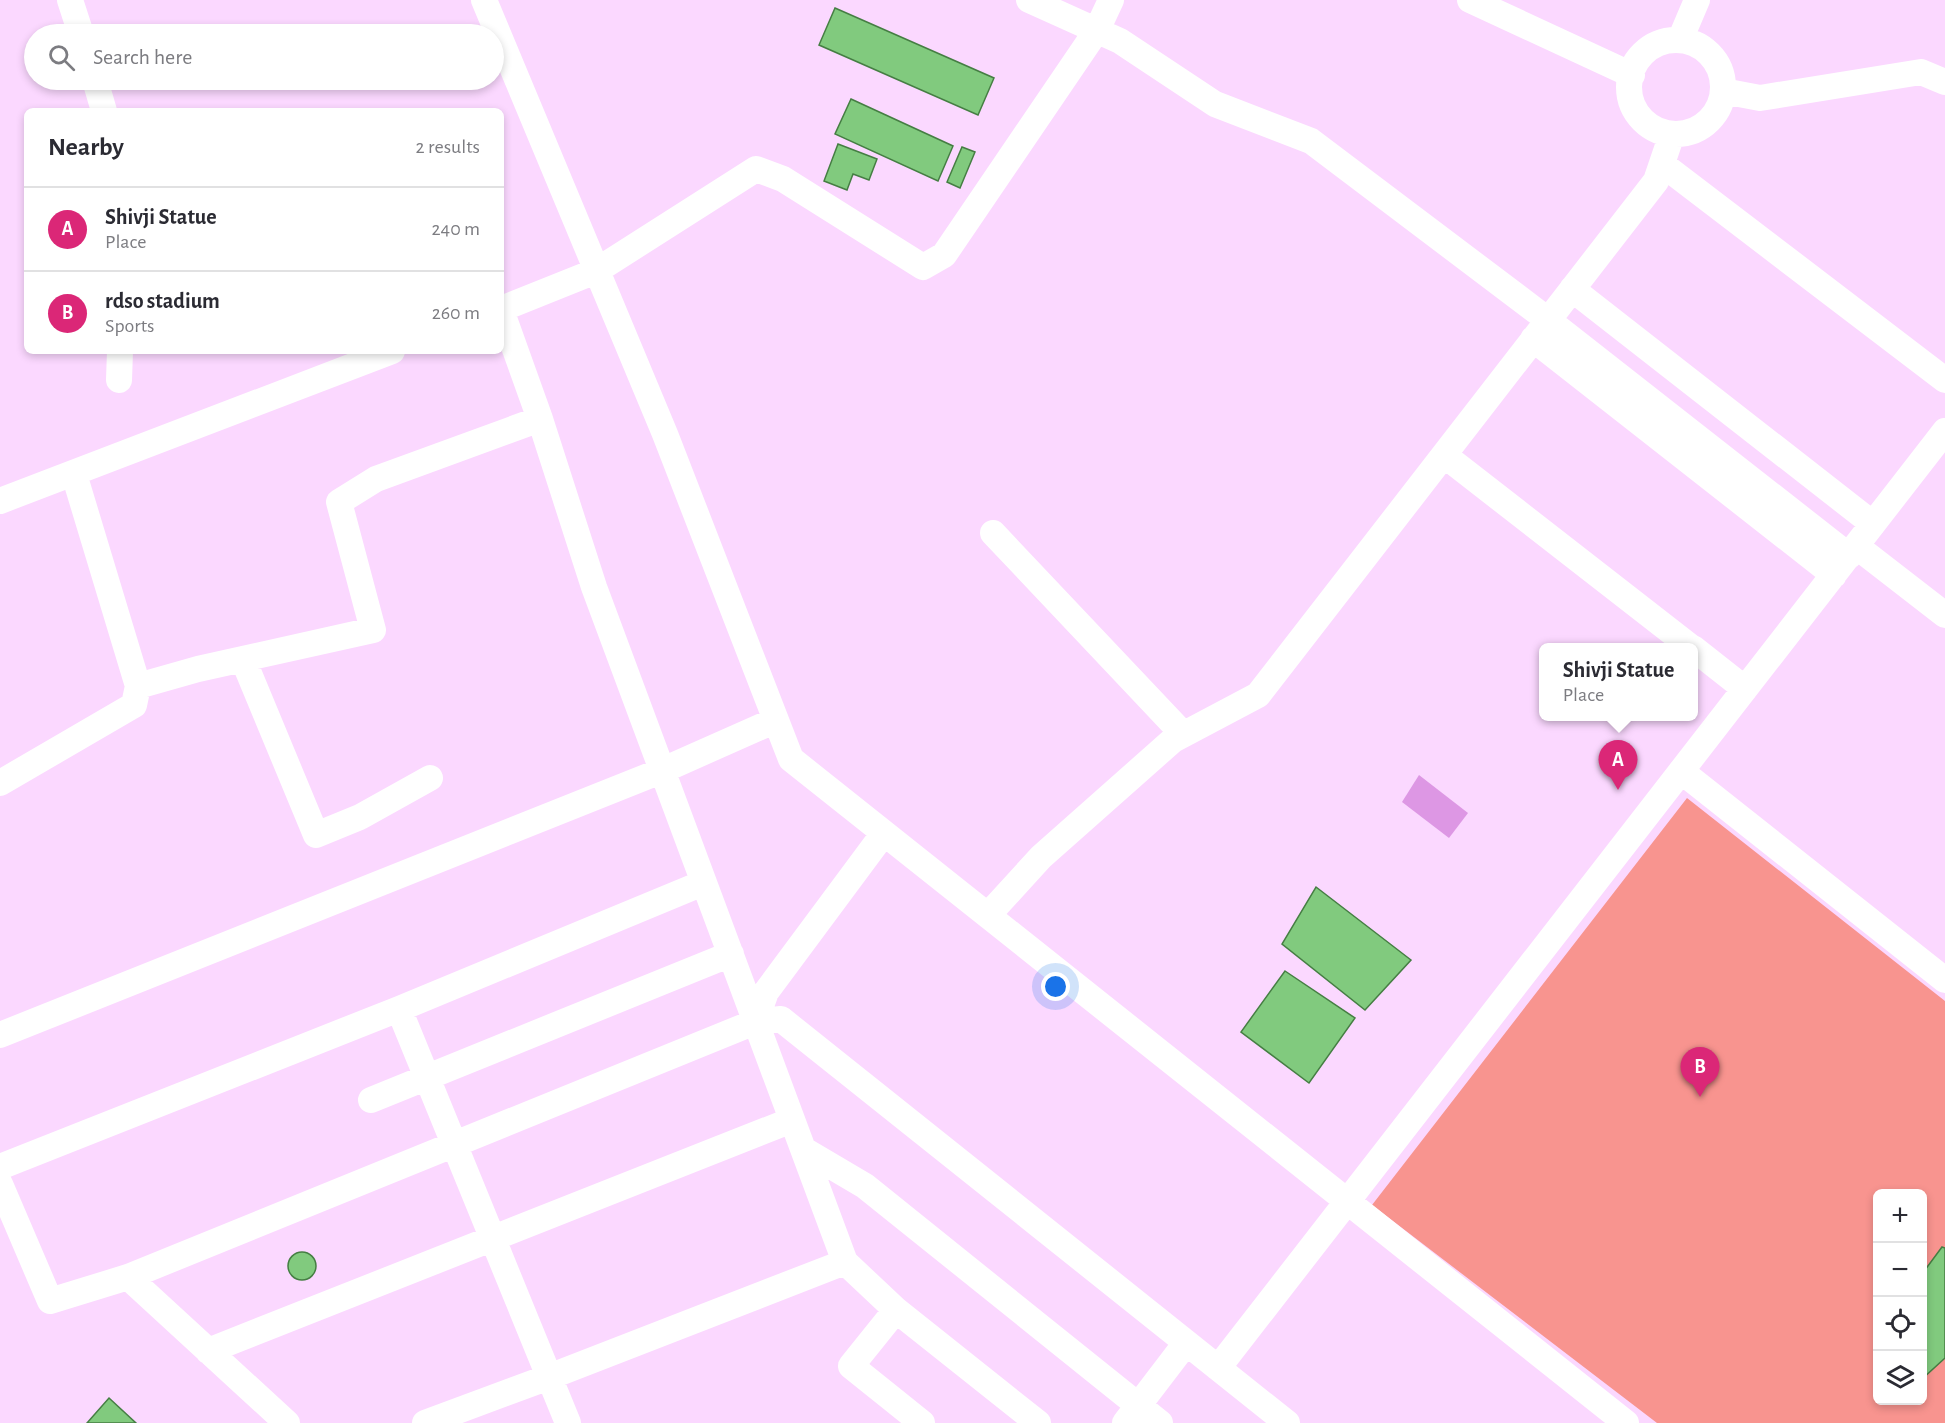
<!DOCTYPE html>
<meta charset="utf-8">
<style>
:root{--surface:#fff;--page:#f2f2f3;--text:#2b2b33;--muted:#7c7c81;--line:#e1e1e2;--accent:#db2777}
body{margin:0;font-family:"Alegreya Sans",sans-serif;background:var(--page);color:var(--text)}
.controls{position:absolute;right:18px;bottom:18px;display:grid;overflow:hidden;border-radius:9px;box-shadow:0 3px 9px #0003}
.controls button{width:54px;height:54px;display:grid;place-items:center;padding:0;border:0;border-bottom:2px solid var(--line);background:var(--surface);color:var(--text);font:30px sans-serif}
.you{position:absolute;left:1056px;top:987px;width:21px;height:21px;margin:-15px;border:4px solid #fff;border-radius:50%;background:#1a73e8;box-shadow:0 0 0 9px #1a73e833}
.badge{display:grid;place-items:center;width:39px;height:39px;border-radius:50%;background:var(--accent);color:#fff;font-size:20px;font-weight:700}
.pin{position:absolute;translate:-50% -50px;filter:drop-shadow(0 2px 3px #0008)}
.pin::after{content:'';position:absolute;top:32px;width:21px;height:18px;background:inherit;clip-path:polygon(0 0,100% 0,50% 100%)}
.popup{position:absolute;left:1539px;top:643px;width:159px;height:78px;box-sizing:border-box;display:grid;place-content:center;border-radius:9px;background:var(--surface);filter:drop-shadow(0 2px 4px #0005);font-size:20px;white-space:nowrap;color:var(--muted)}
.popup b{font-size:22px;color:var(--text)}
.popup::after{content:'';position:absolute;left:50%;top:100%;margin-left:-12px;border:12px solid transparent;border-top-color:var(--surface)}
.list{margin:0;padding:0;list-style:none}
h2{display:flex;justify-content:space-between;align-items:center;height:78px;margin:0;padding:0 24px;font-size:26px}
h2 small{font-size:20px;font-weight:400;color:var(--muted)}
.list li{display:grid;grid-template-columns:39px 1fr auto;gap:18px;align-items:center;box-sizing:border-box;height:84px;padding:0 24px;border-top:2px solid var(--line)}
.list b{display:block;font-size:22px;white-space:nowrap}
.list p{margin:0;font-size:20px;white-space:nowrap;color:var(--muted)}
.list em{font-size:20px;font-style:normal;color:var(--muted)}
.icon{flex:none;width:33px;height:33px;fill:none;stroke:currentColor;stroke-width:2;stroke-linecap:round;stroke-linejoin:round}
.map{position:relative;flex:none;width:1945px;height:1423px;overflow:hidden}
.search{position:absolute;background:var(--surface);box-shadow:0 3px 9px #0003;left:24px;top:24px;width:480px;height:66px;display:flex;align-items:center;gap:15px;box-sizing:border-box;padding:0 21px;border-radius:33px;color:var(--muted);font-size:22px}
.panel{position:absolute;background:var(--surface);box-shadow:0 3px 9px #0003;left:24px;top:108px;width:480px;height:246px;border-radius:9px}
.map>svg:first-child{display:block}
.green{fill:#f8948f;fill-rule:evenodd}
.water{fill:#dd97e4}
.building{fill:#81ca7e;stroke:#457e43;stroke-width:1.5}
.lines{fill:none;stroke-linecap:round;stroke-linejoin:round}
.minor{stroke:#fff;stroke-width:26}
</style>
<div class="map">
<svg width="1945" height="1423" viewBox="0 0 1945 1423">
<rect width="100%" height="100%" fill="#fbd8ff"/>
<path class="green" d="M1687,798L1945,1001V1423H1657L1372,1205ZM1878,1194H1922V1400H1878Z"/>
<path class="water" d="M1419,775L1468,813L1449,838L1402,802Z"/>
<path class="building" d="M835,8L994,78L978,115L819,45Z
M851,99L953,146L938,181L835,134Z
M838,144L877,159L869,180L853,174L847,190L824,181Z
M962,147L975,152L960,188L947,182Z
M1316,887L1411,960L1365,1010L1282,944Z
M1285,971L1355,1018L1309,1083L1241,1032Z
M1942,1247L1945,1248V1358L1922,1379V1274Z
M288 1266a14 14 0 1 1 28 0a14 14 0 1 1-28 0Z
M109,1398L136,1423H87Z"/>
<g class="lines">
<path class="minor" d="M70,0L81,34
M484,0L665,434L791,759L1626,1423
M1029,0L1120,41L1215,104L1311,141L1548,320L1849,556
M1470,0L1632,75
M1680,40L1697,0
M1629 87a47 47 0 1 1 94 0a47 47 0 1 1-94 0Z
M95,80L104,111
M1723,91L1760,98L1921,72L1945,82
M1662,164L1945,380
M1572,289L1873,524
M501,309L596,271L756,169L783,179L923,267L944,255L1097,30L1111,0
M1533,339L1834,575
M119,380L120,351
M540,419L594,587L845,1262L896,1310L1038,1423
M1444,455L1692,648
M74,474L138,686L198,669L373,630L339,502L376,479L540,419L501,310
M0,501L392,351
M993,533L1183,734
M1856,546L1945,615
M1693,648L1745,689
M243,659L316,835L360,817L430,778
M1681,771L1945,980
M0,783L134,705L138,686
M988,915L1041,857L1173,740L1258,695L1656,181L1672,134
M399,1009L568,1423
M755,1022L766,992L884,833
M0,1035L661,771L776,720
M371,1100L731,954
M804,1150L865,1186L1160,1423
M0,1167L399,1009L703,883
M0,1184L50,1301L128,1277L755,1022L781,1019L1287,1423
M128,1277L287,1423
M896,1310L851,1366L922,1423
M208,1351L792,1120
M1218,1368L1945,431
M425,1423L549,1377L845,1262
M1125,1423L1186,1343"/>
</g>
</svg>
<div class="controls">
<button>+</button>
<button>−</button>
<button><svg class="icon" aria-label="locate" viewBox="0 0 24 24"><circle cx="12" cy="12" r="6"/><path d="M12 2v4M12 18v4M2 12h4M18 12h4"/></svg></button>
<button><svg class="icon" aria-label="layers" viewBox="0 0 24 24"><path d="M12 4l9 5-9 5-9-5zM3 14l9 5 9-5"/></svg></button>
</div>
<div class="you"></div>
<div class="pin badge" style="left:1618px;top:790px">A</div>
<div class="popup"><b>Shivji Statue</b>Place</div>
<div class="pin badge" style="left:1700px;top:1097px">B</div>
<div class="search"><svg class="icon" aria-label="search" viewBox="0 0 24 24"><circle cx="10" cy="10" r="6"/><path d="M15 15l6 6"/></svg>Search here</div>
<section class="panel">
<h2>Nearby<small>2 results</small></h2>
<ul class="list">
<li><span class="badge">A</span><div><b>Shivji Statue</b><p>Place</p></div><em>240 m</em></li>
<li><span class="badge">B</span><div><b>rdso stadium</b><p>Sports</p></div><em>260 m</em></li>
</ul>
</section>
</div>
